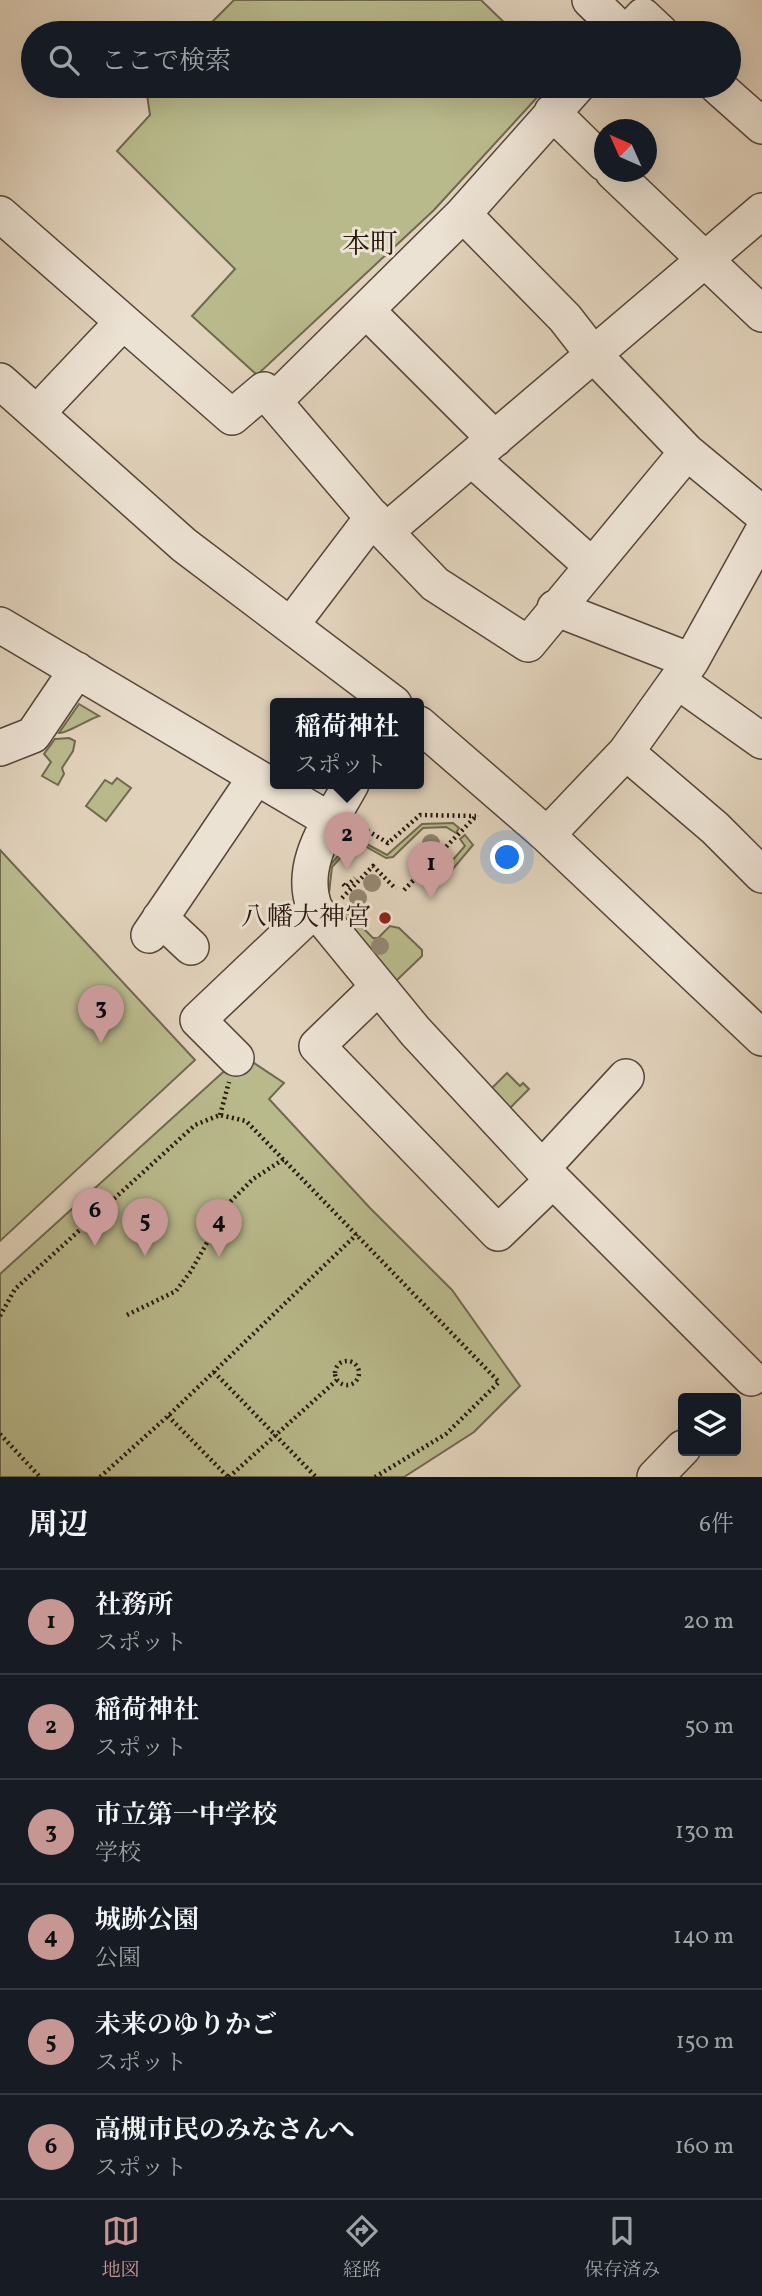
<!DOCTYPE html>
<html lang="ja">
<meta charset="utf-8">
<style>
:root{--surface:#171b24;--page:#20242c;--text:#f1f3f6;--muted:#9ea1a6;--line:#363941;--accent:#c59692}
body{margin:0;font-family:Vollkorn,"Noto Serif JP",serif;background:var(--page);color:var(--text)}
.controls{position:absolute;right:21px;bottom:21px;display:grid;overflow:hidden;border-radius:7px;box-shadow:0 7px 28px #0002}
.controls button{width:63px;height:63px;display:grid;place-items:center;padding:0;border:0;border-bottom:2px solid var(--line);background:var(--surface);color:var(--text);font:35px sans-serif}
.compass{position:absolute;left:594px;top:119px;width:63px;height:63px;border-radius:50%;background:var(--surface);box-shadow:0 7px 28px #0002;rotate:315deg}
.you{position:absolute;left:508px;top:858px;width:24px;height:24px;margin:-18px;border:5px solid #fff;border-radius:50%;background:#1a73e8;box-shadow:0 0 0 10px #1a73e833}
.badge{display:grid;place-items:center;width:46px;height:46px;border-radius:50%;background:var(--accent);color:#111;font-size:23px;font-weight:700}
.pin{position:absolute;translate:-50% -58px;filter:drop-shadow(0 2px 4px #0008)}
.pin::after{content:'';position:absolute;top:37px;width:24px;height:21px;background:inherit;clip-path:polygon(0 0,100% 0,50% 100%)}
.popup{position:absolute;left:270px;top:698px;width:154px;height:91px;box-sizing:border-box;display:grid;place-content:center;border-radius:7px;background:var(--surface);filter:drop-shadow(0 2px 5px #0005);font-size:23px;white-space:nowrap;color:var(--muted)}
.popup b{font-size:26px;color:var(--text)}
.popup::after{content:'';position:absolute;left:50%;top:100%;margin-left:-14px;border:14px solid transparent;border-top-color:var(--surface)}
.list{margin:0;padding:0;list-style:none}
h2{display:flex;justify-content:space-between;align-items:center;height:91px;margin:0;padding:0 28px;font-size:30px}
h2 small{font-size:23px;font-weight:400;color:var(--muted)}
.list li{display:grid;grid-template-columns:46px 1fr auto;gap:21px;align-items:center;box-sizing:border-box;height:105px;padding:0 28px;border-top:2px solid var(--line)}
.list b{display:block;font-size:26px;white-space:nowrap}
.list p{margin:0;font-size:23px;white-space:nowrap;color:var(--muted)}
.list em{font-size:23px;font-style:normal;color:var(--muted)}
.icon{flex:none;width:38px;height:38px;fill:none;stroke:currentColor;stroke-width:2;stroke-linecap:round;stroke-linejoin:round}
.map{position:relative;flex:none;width:762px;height:1477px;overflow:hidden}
.search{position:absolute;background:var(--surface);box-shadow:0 7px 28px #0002;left:21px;right:21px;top:21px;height:77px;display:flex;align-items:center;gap:18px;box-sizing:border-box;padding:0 24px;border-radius:38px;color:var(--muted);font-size:26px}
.sheet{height:721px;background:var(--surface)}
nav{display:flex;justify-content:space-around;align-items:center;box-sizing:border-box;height:98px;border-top:2px solid var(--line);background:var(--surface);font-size:19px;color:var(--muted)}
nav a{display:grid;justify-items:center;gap:4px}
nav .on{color:var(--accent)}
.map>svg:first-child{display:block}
.green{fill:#b9ba8c;stroke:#70694d;stroke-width:2}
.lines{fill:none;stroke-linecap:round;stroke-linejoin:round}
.minor-casing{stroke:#564639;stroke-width:38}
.path{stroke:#28180e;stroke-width:4.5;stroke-dasharray:2 3.5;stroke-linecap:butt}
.minor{stroke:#ece2d3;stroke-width:35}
.tree{fill:#938771}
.poi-dot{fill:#8f2418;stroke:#ece2d3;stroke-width:2.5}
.labels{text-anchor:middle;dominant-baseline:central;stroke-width:6;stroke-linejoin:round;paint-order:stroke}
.poi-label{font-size:26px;fill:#28180e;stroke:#ece2d3;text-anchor:end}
.neighbourhood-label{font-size:28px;fill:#28180e;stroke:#ece2d3}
</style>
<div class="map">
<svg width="762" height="1477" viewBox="0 0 762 1477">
<rect width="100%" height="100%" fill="#e1d2bb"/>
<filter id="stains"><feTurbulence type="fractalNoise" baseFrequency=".00286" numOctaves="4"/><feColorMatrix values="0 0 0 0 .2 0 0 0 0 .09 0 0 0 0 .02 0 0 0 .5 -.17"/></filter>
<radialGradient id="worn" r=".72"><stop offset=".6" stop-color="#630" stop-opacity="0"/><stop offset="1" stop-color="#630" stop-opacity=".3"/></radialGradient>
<path class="green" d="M234,0H481L515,33H201Z
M149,86H542V92L434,210L257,375L192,316L235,269L117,151L150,115L146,88Z
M79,704L99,716C87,720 66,734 59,733Z
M69,738L75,741L73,751L62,768L64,774L58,785L42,776L51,762L44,754L55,739Z
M117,778L131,788L106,821L86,806L105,780L112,784Z
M453,823L459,828L456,833L446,827L423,828L393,857L386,858L356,841L332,867L328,902L326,870L354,837L387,855L422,824Z
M465,835L473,845L447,876L444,870L465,846L460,839Z
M0,850L195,1060L0,1241Z
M340,905L373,938H378L390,926L399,928L422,950V956L396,981L336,909Z
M242,1055L284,1083L269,1099L370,1208L452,1290L520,1386L474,1432L404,1477H0V1274Z
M507,1073L520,1086L523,1083L529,1089L506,1112L487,1093Z"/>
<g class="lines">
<g class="minor-casing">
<path id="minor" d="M590,0L624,33
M627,33L643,16L661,33
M717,86L762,126
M552,112L604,163
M613,172L762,314
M0,214L232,417L264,390L385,532L435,584L528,644L687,452
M463,214L565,318L593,354L687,452L762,514
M366,310L495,439
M0,381L184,545L394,704
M275,400L463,214L577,86
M37,413L123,322
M472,459L591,565
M385,532L762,211
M555,608L691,661L762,533
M0,625L331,821
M291,625L373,517
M679,682L762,741
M419,724L547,835L762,1038
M0,748L33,735L77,670
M626,752L715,828L762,875
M351,784C330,823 297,864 315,909L415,1031L553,1180L751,1378
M547,835L626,752L691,661
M160,918L191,947
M149,935L256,777
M378,987L317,1046L498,1233L553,1180
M236,1058L198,1020L315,909
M542,1168L626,1077
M655,1477L683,1448"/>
</g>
<path class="path" d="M358,825L388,843L420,815L476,816
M343,884L346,887L355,878
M404,890L477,815
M342,898L373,866L396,889
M220,1115L229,1082
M127,1315L176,1291L191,1271L230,1202L253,1179L284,1159
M0,1316L15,1289L195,1125L220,1115L246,1121L499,1382L446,1434L375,1477
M335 1373a12 12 0 1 1 24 0a12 12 0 1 1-24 0Z
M214,1372L316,1477
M168,1416L228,1477
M0,1434L40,1477
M100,1477L168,1416L357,1234
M229,1477L337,1380"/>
<use href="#minor" class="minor"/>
</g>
<g class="tree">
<circle cx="352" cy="843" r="9"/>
<circle cx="431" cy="843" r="9"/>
<circle cx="372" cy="883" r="9"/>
<circle cx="358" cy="898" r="9"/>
<circle cx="380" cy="946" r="9"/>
</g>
<circle class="poi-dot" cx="385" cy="918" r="7"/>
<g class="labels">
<g class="poi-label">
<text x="371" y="918">八幡大神宮</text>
</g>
<g class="neighbourhood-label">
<text x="370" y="245">本町</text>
</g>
</g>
<rect width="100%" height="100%" filter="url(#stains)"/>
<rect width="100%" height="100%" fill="url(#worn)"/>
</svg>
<div class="controls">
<button><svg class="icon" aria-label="layers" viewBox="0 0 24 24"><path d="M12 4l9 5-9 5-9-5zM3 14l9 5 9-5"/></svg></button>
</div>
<svg class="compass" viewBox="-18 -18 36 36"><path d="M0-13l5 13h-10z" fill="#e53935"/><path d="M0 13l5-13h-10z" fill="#9ea1a6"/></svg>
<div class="you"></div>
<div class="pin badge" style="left:431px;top:899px">1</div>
<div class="pin badge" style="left:347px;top:870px">2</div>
<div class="popup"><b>稲荷神社</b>スポット</div>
<div class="pin badge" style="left:101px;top:1043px">3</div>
<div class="pin badge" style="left:219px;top:1257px">4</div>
<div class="pin badge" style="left:145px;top:1256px">5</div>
<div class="pin badge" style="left:95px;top:1246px">6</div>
<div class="search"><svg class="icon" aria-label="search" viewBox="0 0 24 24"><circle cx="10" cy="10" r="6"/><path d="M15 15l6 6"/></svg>ここで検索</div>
</div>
<section class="sheet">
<h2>周辺<small>6件</small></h2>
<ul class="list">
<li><span class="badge">1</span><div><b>社務所</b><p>スポット</p></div><em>20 m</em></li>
<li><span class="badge">2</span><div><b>稲荷神社</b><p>スポット</p></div><em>50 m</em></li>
<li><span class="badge">3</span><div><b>市立第一中学校</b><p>学校</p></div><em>130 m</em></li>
<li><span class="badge">4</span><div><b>城跡公園</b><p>公園</p></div><em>140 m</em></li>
<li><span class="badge">5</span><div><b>未来のゆりかご</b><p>スポット</p></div><em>150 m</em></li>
<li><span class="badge">6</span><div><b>高槻市民のみなさんへ</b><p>スポット</p></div><em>160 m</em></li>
</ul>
</section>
<nav>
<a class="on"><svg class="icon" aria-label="map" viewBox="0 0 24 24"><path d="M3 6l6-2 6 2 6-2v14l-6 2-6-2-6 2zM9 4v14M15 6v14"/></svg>地図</a>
<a><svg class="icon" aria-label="directions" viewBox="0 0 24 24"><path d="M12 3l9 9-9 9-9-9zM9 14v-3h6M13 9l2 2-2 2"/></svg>経路</a>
<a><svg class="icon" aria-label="saved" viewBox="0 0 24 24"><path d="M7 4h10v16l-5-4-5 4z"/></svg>保存済み</a>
</nav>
